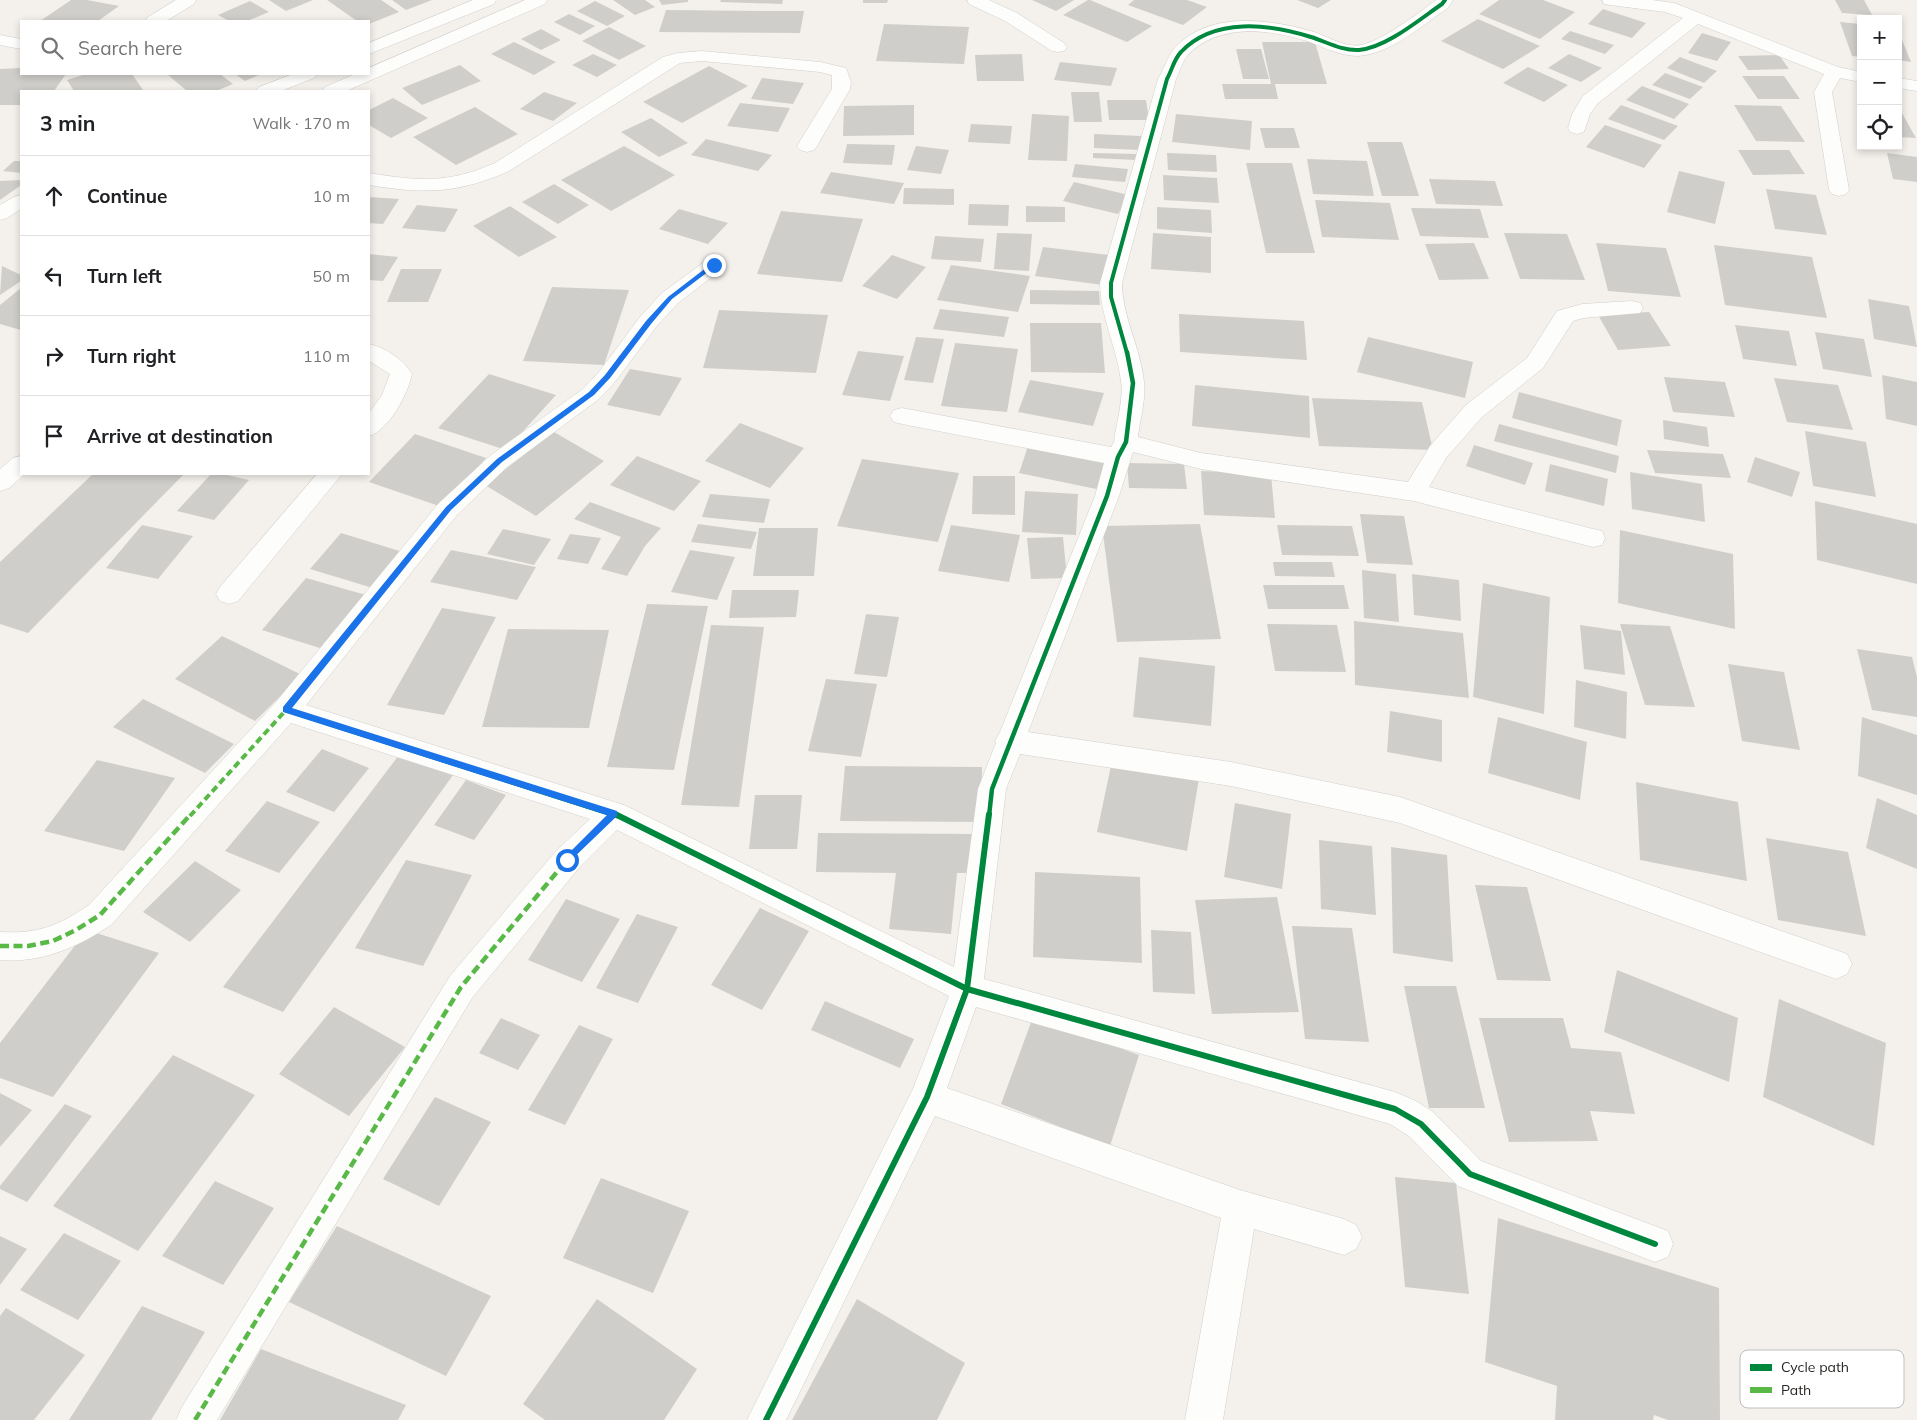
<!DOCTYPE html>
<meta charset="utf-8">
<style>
:root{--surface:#fff;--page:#f2f2f2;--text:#202124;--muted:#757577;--line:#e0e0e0}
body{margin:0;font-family:Mulish,sans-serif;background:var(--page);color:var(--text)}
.controls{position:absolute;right:15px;top:15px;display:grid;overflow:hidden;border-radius:0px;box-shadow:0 2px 8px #0003}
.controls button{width:45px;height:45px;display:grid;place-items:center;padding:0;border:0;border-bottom:1px solid var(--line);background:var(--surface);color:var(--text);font:25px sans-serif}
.stop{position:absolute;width:15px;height:15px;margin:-11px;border:4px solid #1a73e8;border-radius:50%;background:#fff}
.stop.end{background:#1a73e8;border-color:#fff;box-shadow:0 1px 5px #0008}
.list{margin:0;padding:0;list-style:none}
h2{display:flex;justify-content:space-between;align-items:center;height:65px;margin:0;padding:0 20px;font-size:21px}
h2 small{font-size:16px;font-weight:400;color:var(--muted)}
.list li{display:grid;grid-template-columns:32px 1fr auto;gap:15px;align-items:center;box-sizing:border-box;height:80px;padding:0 20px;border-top:1px solid var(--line)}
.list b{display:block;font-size:19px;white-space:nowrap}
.list em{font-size:16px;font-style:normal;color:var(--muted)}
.icon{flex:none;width:28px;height:28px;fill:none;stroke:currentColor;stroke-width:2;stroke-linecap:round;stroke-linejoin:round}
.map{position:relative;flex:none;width:1917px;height:1420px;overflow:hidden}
.search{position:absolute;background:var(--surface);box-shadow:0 2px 8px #0003;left:20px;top:20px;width:350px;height:55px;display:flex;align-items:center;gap:12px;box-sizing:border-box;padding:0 18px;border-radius:0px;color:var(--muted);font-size:19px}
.panel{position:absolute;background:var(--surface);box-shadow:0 2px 8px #0003;left:20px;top:90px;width:350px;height:385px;border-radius:0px}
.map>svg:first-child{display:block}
.building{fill:#d0ceca}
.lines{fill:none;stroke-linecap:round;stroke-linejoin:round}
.street-casing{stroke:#d2cfcc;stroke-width:1}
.street{fill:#fdfdfc;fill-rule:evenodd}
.quiet-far2{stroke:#58b947;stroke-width:2.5;stroke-dasharray:5 2.5;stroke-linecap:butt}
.quiet-far1{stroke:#58b947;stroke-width:4;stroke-dasharray:7 4;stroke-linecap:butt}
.quiet{stroke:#58b947;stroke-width:4.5;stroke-dasharray:9 4.5;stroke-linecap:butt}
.cycleway-far2-casing{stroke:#fff;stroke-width:6}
.cycleway-far1-casing{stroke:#fff;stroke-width:8}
.cycleway-casing{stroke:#fff;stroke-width:9}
.cycleway-far2{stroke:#00873e;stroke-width:4}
.cycleway-far1{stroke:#00873e;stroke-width:4.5}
.cycleway{stroke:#00873e;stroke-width:6}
.route{fill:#1a73e8}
.key{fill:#fff;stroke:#bfbebd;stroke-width:1}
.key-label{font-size:14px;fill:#292623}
</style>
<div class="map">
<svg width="1917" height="1420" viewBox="0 0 1917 1420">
<rect width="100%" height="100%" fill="#f4f1ec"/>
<path class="building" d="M71,0H87L119,6L98,21H40Z
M269,0H313L286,11Z
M327,0H381L399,12L369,24V21H357Z
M392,0H432L406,10Z
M613,0H645L655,7L635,15Z
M659,0H688V2L662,5Z
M721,0H783L782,4L720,2Z
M863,0H888L887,3H863Z
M1032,0H1074L1056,11Z
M1088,0H1090L1152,26L1127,42L1063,15Z
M1134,0H1187L1207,7L1183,25L1128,5Z
M1297,0H1331L1318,8Z
M1499,0H1543L1575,12L1540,39L1479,14Z
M1835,0H1864L1872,15L1842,13Z
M250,1L269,12L247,21H229L218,15Z
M595,1L625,16L607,26L577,11Z
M1603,9L1646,23L1632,38L1588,24Z
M666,10L769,11H804L800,33L659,32Z
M569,14L595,26L580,35L554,22Z
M1478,19L1540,46L1503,69L1441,41Z
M1840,22L1861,24V57L1852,56Z
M884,24L969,27L964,64L876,61Z
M609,27L646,46L619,60L582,41Z
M541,29L561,40L541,50L521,39Z
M1898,30L1911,62L1898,60Z
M1570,31L1614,45L1605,54L1561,39Z
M1702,33L1731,42L1717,61L1688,53Z
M514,42L556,62L534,75L491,54Z
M1262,42H1315L1327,84H1275L1278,99H1225L1222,84H1271Z
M1236,49H1261L1269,79H1243Z
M593,54L617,65L597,77L572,65Z
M1022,54L1024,81H977L975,55Z
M1569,54L1602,68L1581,82L1548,68Z
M1779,55L1789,69L1748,70L1738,56Z
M1680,57L1717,71L1704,83L1667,68Z
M1060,62L1117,68L1111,86L1054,80Z
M460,65L481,81L422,105L402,88Z
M709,66L748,86L682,123L643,102Z
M1528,67L1568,85L1544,102L1503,83Z
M21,68V74H66L54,91H21V105H0V69Z
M1665,73L1703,87L1690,99L1652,85Z
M86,74H132L143,90L74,91L67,80Z
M172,74H220L233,84L216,91H187L168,75Z
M235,74H261L245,81Z
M1742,76H1784L1800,99H1758Z
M762,78L804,83L793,104L751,99Z
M1642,86L1689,104L1674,119L1626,100Z
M544,92L577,103L553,121L520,109Z
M1071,92H1099L1102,122H1074Z
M393,98L428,118L391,138L369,125V110Z
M1107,100H1146L1149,120H1109Z
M740,103L790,108L778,132L727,126Z
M914,105V135L843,136L844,106Z
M1621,105L1678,126L1664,140L1608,119Z
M1734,105L1781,106L1805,142L1756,141Z
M1898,106L1916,138L1898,137Z
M475,107L518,134L456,165L413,137Z
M1032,114L1069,116L1067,161L1028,160Z
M1176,114L1252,121L1250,150L1172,142Z
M651,118L688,143L659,157L621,132Z
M971,124L1012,126L1010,144L968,142Z
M1605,125L1662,145L1644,168L1586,147Z
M1260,128H1294L1300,148H1265Z
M1094,134L1141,136L1140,150L1094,148Z
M706,139L772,155L758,171L691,155Z
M1367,142H1402L1419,196H1382Z
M847,144L895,145L892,165L843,163Z
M624,146L675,175L611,211L561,180Z
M916,146L949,150L941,174L907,170Z
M1738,150H1789L1805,174L1753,175Z
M1093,153L1137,154V160L1093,158Z
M1167,153L1216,155L1217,172L1168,170Z
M1887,153L1917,157V182L1893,179Z
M1307,159L1367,161L1374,196L1313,194Z
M14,161H21V173L3,171Z
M1246,163H1292L1315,253H1266Z
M1075,164L1128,169L1125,182L1072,177Z
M1679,171L1725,182L1715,224L1667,212Z
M831,172L904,183L894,204L820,193Z
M1163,175L1217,178L1219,203L1164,200Z
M1429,179L1495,181L1503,206L1436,204Z
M21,180V185L0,200V181Z
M1074,182L1129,195L1118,214L1063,201Z
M554,184L589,205L558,224L522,202Z
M904,188L954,189V205L903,204Z
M1766,189L1816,195L1827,235L1775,229Z
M369,197L399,199L383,224L369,223Z
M1315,200L1390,203L1399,240L1322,237Z
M969,204L1009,205L1008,226L968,225Z
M417,205L458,209L445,232L402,228Z
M510,206L557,237L519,257L473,226Z
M1026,206L1065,207V222H1026Z
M1157,207L1211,210L1212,233L1157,229Z
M1411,208L1480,209L1489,238L1420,236Z
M679,209L728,223L708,244L659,229Z
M781,211L863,219L842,282L757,274Z
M997,233L1032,234L1029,271L994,269Z
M1153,233L1211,237V273L1151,269Z
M1504,233L1567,234L1585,280L1520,279Z
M935,236L984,239L981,262L931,259Z
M1474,243L1489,279L1439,280L1425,244Z
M1596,243L1666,248L1681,297L1608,291Z
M1714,245L1812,257L1827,318L1725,305Z
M1043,247L1109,255L1103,285L1035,276Z
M369,254L398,257L383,281L369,280Z
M892,255L926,267L897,299L862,286Z
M951,265L1030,276L1018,312L937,300Z
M2,266L21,275V281L0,295Z
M401,269H442L428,302H387Z
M552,287L629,290L604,365L523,361Z
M21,288V330L0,324V305Z
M1030,290L1099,291L1100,305L1030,304Z
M1868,299L1909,306L1917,347L1874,339Z
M940,309L1009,317L1004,337L933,329Z
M719,310L828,315L816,373L703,368Z
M1649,312L1671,346L1618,350L1598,315Z
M1179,314L1304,321L1307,360L1180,352Z
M1030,323H1101L1105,373L1031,372Z
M1735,325L1789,331L1797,366L1743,359Z
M1815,332L1864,339L1872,377L1823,369Z
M916,337L944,339L933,383L904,380Z
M1368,337L1473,362L1465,398L1357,372Z
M955,343L1018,349L1007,412L941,406Z
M858,351L904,356L890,401L842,395Z
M630,369L682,378L660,416L607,405Z
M489,374L556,395L506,450L438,428Z
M1882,375L1917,382V426L1886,419Z
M1664,377L1725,382L1735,417L1673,412Z
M1774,378L1838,385L1853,430L1787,422Z
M1030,380L1104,393L1093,426L1018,412Z
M1195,385L1309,396L1310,438L1192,426Z
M1519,392L1622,420L1617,446L1512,418Z
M1312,398L1422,402L1433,450L1319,446Z
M1663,420L1707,427L1709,447L1664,439Z
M740,423L804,448L770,488L705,461Z
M1499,424L1619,456L1616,473L1494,441Z
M1805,431L1866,442L1876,497L1813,486Z
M554,432L604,461L536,516L485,485Z
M415,434L486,458L442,507L369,482Z
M1029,443L1111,459L1101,490L1019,473Z
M1474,445L1533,463L1525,485L1466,466Z
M1647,450L1723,454L1731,478L1655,473Z
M637,456L701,481L674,511L610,485Z
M1755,457L1800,472L1792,497L1747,482Z
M862,459L959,473L938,542L837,526Z
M1127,463L1184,464L1187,489L1129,488Z
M1550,464L1608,479L1604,506L1545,491Z
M1201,471L1271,474L1275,518L1204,515Z
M1630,472L1702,484L1705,522L1632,509Z
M93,474H184L28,633L0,624V562Z
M211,474H222L249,480L214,520L177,511Z
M973,476H1015V515L972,514Z
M1025,491L1078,494L1076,535L1022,532Z
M710,494L770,499L764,523L702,517Z
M1815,501L1917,524V584L1817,560Z
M590,502L661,528L645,546L627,576L601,569L621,537L574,519Z
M1360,514L1404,516L1413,565L1367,563Z
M698,524L757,532L751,549L691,542Z
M1200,524L1221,639L1117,642L1102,526Z
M142,525L193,536L158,579L106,568Z
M951,525L1020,535L1009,582L938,571Z
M1277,525L1352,526L1359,556L1282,555Z
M759,528H818L814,576H753Z
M503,529L551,539L534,565L487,554Z
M1620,530L1733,554L1735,629L1618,603Z
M341,533L406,553L376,589L310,569Z
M570,534L601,538L588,564L557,559Z
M1063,537L1067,578L1031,579L1027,538Z
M451,550L536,567L517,600L430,582Z
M690,550L735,557L717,600L671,592Z
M1273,562H1332L1335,577L1275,576Z
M1362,570L1396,574L1399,622L1364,618Z
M1412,574L1459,580L1461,621L1414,615Z
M306,578L366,595L323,649L262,630Z
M1483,583L1550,597L1544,714L1473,697Z
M1263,585H1344L1349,609H1268Z
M732,590H799L796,617L729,618Z
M647,604L708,606L674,770L607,767Z
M442,608L496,617L444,715L387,705Z
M866,614L899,617L887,677L854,674Z
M1354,621L1463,633L1469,698L1355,685Z
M1267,624L1337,625L1346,672L1275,671Z
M1620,624L1670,626L1695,707L1645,705Z
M711,625L764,627L739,807L681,805Z
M1580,625L1621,631L1625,675L1584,669Z
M508,629L609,630L589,728L482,727Z
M222,636L302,675L255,721L175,679Z
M1857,649L1912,657L1917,677V717L1872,710Z
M1139,657L1215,666L1211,726L1133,717Z
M1728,664L1784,672L1800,750L1742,741Z
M826,679L877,684L861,757L808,751Z
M1576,680L1627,692L1626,739L1574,727Z
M143,699L234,744L205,773L113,727Z
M1390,711L1442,720V762L1387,752Z
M1498,717L1587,742L1580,800L1488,773Z
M1862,717L1917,735V795L1858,776Z
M322,749L369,768L334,812L286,792Z
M399,755L453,775L283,1012L223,987Z
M97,760L175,778L124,851L44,831Z
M1112,761L1199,778L1187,851L1097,832Z
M845,766L982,767L981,822L840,821Z
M466,780L506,795L474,840L434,825Z
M1636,782L1738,802L1747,881L1640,860Z
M755,795H802L797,849H749Z
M1877,798L1917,815V869L1866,848Z
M267,801L320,822L279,873L225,851Z
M1235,803L1291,814L1282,889L1224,877Z
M818,833L977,834L978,873H957L951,934L889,929L896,873L816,872Z
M1766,838L1848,852L1866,936L1778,920Z
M1319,840L1372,846L1376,915L1321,909Z
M1391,847L1447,855L1453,962L1393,953Z
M406,860L472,875L423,966L355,948Z
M195,861L241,890L190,942L143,912Z
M1035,872L1140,877L1142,963L1033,957Z
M1475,885L1527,887L1551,981L1497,980Z
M1277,897L1299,1012L1212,1014L1195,900Z
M566,899L620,919L582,982L528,960Z
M760,908L809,931L762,1010L711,985Z
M637,914L678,927L638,1003L596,988Z
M1292,926L1352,928L1369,1042L1305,1039Z
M87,930L159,953L53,1097L0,1078V1043Z
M1151,930L1191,932L1195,994L1153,992Z
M1617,970L1738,1018L1729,1082L1604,1032Z
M1404,986H1456L1485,1108H1429Z
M1779,999L1886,1043L1874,1146L1763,1097Z
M825,1001L914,1039L900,1068L811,1030Z
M334,1007L405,1047L349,1116L279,1074Z
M1033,1017L1139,1055L1110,1146L1001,1104Z
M501,1018L540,1035L518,1070L479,1053Z
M1479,1018H1563L1571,1048L1621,1052L1635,1114L1590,1111L1598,1141L1509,1142Z
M579,1025L613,1039L565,1125L528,1110Z
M173,1055L255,1095L138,1251L53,1206Z
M0,1093L32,1110L0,1147Z
M435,1097L491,1122L439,1206L383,1179Z
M65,1104L92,1116L27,1202L0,1189V1186Z
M1395,1177L1456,1183L1469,1294L1405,1287Z
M601,1178L689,1211L653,1293L563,1258Z
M215,1181L274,1208L223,1285L162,1256Z
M1498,1218L1719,1288L1720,1420H1668L1654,1415L1653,1420H1555L1557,1386L1485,1362Z
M337,1226L491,1296L446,1376L289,1302Z
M64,1233L121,1261L78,1320L20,1290Z
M0,1236L27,1249L0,1285Z
M597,1299L697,1369L664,1420H545L523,1404Z
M857,1299L965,1363L937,1420H792Z
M142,1306L205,1332L151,1420H69Z
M6,1308L85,1355L34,1420H0V1316Z
M261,1349L406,1405L398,1420H220Z"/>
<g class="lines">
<g class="street-casing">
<path id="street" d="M176,0H196L194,4L166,21H145L148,17Z
M473,0H496L494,4L369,54V43Z
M525,0H547L545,4L346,91H322L325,87L355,74H369V68Z
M967,0H989L1017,13L1064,43L1067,47L1064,51L1058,52L1052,51L1005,21L969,4Z
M1436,0H1453L1448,8C1422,25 1391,54 1358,56C1340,56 1323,47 1307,41C1269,29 1218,23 1188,55C1182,61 1180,72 1176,79L1122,283C1122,317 1141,348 1144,382C1146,399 1140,420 1138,437L1201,453L1408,482L1430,446L1466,405L1527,358L1557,311L1582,304L1632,301L1640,303L1643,308L1640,313L1583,318L1573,321L1543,368L1482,417L1446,458L1429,487L1593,529L1602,531L1605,538L1602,545L1593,547L1414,501L1201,469L1133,452L1119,496L1028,732L1231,762L1400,797L1847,954L1852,964L1847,974L1836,979L1400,823L1231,786L1020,754L1006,789L984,979L1395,1092L1416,1101L1433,1112L1481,1161L1668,1231L1673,1244L1668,1257L1655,1262L1458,1186L1409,1136L1390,1124L976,1007L947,1088L1240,1190L1344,1219L1356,1225L1362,1237L1356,1249L1344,1255L1254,1229L1223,1420H1185L1221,1218L935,1116L786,1420H747L913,1089L949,996L617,830L578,869L472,998L217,1420H176L182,1407L450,976L556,851L590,819L291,723L111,925C76,948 42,963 0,960V932C38,934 58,926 89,905L276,702L439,503L491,455L583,389L599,372L640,317L662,293L707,260L714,259L721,260L724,265L721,270L678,303L656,327L615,382L599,399L507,467L457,515L306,705L624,805L954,967L978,789L996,743L995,741L1000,732L1095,496L1104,463L902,424L894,422L890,416L894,410L902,408L1111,447L1114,442C1116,424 1124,398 1121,381C1117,348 1100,315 1100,283L1158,79C1164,69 1167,58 1174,49C1208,10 1270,19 1314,32C1329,37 1345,48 1361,45C1384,40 1417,14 1436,0Z
M1602,0H1652L1674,3L1838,67L1861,72V82L1840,78L1832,92L1849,190L1846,194L1839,196L1832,194L1829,190L1814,92L1824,74L1698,24L1597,104L1590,114L1584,132L1577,134L1570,132L1568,128L1572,114L1583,96L1683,18L1665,12L1610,5L1604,4Z
M0,35L21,39V49L0,45Z
M702,51L820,62L846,68L851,82L850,89L817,146L814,150L807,152L800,150L797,146L832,89V75L820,72L702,61L680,63L509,171C457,194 424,194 369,185V173C419,181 447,184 495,163L663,57L678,53Z
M293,74H317L314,78L281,91H256L259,87Z
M1898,78L1917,81V91L1898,88Z
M21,195V209L7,218L0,220V205L14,197Z
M369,344C386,348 403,359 412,374C408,394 389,430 369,436V413L382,395L390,374L369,361Z
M21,456V474H25L9,488L0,491V469L13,458Z
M317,474H342L238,601L229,604L220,601L216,594L220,587Z"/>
</g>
<use href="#street" class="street"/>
<path class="quiet-far2" d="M625,353L648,322L670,298L714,265"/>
<path class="quiet-far1" d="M190,816L286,710L448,509L499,461L591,394L607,377L625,352
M612,816L614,814"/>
<path class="quiet" d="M0,946H28L53,941L76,930L100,915L191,814
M195,1420L461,987L567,860L614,814"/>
<g class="cycleway-far2-casing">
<path id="cycleway-far2" d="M1127,353L1111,297V283L1167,79C1172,70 1174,59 1181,52C1214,17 1270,24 1311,37C1327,42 1342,51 1359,50C1386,48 1420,19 1442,4L1445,0"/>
</g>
<g class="cycleway-far1-casing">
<path id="cycleway-far1" d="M286,710L617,816
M989,816L992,789L1107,496L1118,457L1126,442L1133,383L1127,352"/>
</g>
<g class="cycleway-casing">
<path id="cycleway" d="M615,814L967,989L1395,1109L1421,1124L1470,1174L1655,1244
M766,1420L927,1097L967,989L989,814"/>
</g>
<use href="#cycleway-far2" class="cycleway-far2"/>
<use href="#cycleway-far1" class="cycleway-far1"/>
<use href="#cycleway" class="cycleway"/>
</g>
<path class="route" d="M711,264L717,265L672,299L651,324L610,378L594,395L502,462L451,510L292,708L614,810L617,811V816L567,864L562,860L607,815L283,712V707L446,507L497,459L589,392L605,375L646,321L668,297Z"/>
<rect x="1740" y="1350" width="164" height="58" rx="8" class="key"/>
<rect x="1750" y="1364" width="22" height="7" fill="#00873e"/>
<rect x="1750" y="1387" width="22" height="6" fill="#58b947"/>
<g class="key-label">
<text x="1781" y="1372">Cycle path</text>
<text x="1781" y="1395">Path</text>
</g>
</svg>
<div class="controls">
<button>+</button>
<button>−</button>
<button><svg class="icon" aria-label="locate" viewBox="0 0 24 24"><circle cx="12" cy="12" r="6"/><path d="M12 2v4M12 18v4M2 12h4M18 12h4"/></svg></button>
</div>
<div class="stop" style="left:567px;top:860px"></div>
<div class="stop end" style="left:714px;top:265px"></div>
<div class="search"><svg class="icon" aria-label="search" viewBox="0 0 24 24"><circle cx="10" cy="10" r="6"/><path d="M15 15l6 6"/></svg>Search here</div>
<section class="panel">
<h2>3 min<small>Walk · 170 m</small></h2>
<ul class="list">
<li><svg class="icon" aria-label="ahead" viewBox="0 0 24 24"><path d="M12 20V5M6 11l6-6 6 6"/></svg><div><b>Continue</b></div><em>10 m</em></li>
<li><svg class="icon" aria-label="left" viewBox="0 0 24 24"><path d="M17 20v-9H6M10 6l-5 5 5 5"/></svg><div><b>Turn left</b></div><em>50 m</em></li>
<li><svg class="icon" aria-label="right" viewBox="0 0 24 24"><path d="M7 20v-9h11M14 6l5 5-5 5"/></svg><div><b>Turn right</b></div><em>110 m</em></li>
<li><svg class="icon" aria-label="arrive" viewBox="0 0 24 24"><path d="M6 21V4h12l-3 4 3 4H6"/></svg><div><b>Arrive at destination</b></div></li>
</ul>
</section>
</div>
